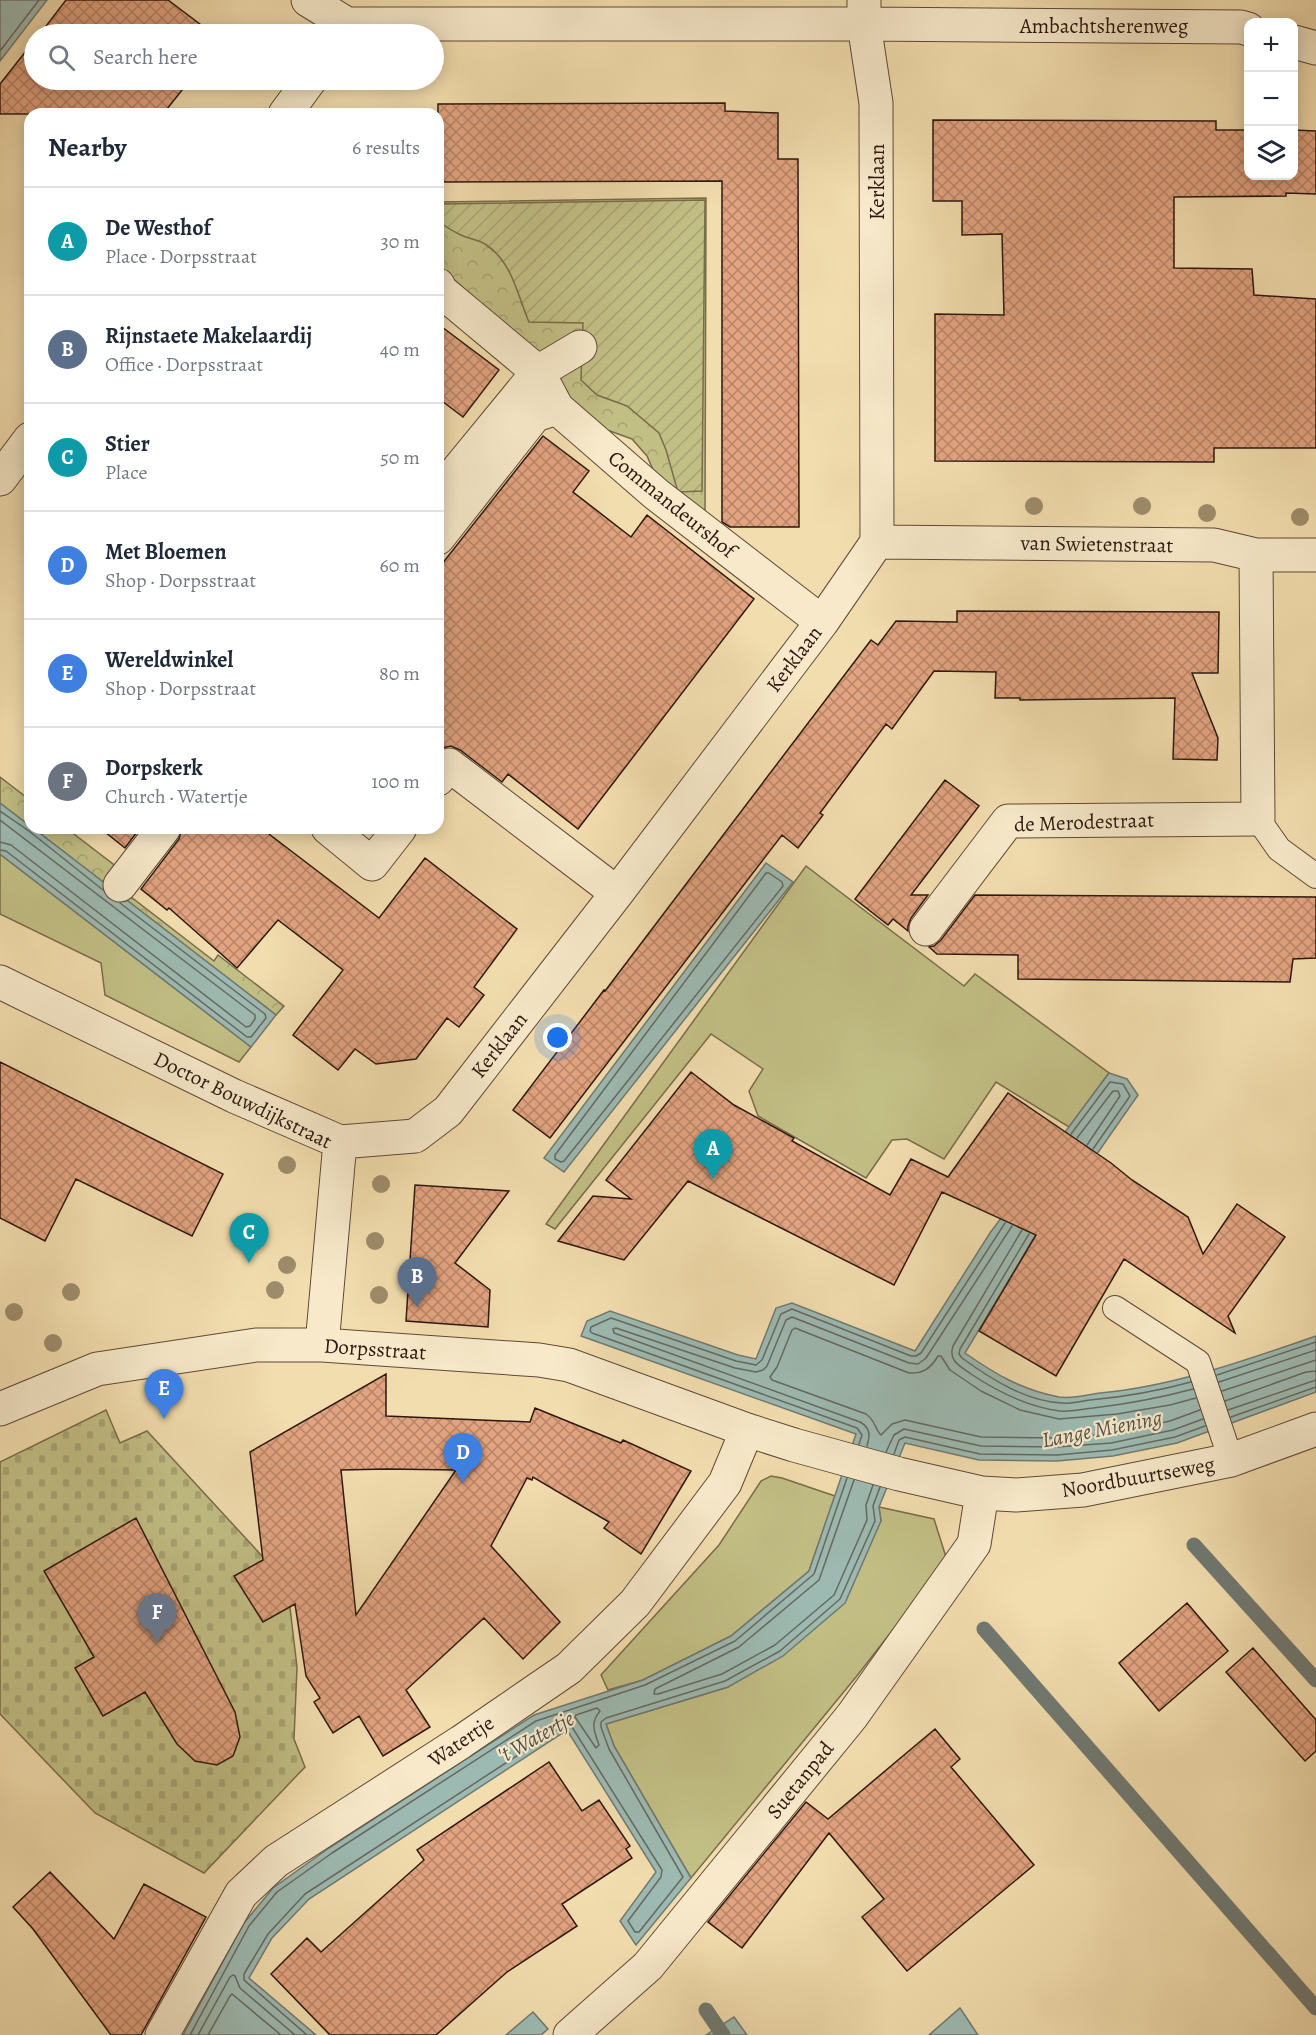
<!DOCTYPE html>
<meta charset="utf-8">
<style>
:root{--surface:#fff;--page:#f2f2f3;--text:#1f2937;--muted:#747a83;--line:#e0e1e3;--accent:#8f2418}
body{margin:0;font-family:Alegreya,serif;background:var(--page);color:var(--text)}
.controls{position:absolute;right:18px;top:18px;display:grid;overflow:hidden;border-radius:12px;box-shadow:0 3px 15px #0003}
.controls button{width:54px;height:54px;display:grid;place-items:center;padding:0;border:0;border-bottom:2px solid var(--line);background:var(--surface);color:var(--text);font:30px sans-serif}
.you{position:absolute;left:558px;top:1038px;width:21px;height:21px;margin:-15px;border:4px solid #fff;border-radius:50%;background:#1a73e8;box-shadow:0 0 0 9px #1a73e833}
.badge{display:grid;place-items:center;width:39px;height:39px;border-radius:50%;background:var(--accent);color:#fff;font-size:20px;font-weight:700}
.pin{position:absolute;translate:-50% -50px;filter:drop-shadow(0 2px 3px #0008)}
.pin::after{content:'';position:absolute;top:32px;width:21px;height:18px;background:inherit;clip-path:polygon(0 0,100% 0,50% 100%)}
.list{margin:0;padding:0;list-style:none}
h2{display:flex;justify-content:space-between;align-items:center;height:78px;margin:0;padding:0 24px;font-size:26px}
h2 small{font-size:20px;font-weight:400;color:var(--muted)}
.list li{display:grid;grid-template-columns:39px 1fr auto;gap:18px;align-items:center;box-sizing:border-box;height:108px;padding:0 24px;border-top:2px solid var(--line)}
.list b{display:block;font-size:22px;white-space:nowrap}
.list p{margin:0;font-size:20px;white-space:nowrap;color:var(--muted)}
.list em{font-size:20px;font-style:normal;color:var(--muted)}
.icon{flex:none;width:33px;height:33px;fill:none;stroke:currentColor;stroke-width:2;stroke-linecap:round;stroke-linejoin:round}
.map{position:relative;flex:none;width:1316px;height:2035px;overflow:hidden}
.search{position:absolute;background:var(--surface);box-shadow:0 3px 15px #0003;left:24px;top:24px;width:420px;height:66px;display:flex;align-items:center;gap:15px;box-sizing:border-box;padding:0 21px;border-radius:33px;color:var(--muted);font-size:22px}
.panel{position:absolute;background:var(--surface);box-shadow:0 3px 15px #0003;left:24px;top:108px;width:420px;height:726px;border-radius:18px}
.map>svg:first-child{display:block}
.grass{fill:#c2bf85;stroke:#786c4b;stroke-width:1.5}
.forest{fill:url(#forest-crowns);stroke:#786c4b;stroke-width:1.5}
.cemetery{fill:url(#cemetery-stones);stroke:#786c4b;stroke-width:1.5}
.garden{fill:url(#garden-furrows);stroke:#786c4b;stroke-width:1.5}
.water{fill:#9dbab2;stroke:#707972;stroke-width:1.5}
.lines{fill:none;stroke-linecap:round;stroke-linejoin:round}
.shore{stroke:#656962;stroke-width:1.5}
.stream{stroke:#707972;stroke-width:15}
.building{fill:url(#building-cross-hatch);stroke:#2d1811;stroke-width:1.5;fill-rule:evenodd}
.lane-casing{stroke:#5e4938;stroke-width:26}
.street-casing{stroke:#5e4938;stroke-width:35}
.lane{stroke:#f7e9ca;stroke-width:24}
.street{stroke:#f7e9ca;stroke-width:33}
.tree{fill:#9e8c6b}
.labels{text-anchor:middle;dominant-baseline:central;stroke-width:4.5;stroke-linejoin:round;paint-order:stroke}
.street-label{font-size:21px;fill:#2d1811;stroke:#f7e9ca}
.water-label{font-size:22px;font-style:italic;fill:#545149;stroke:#f7e9ca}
</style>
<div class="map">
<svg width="1316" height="2035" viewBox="0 0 1316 2035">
<defs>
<pattern id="forest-crowns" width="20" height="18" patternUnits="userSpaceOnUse" patternTransform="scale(1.5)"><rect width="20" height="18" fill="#c2bf85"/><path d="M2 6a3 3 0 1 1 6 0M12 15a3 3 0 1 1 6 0" fill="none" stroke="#a7a372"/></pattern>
<pattern id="cemetery-stones" width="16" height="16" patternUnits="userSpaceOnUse" patternTransform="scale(1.5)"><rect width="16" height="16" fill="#c2bf85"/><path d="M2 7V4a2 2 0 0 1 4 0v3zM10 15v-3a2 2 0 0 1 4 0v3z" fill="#a7a372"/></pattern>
<pattern id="garden-furrows" width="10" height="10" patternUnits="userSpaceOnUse" patternTransform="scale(1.5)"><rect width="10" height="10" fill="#c2bf85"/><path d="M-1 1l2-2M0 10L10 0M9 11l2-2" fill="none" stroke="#a7a372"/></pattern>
<pattern id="building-cross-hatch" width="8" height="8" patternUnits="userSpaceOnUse" patternTransform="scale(1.5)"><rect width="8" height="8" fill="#e2a380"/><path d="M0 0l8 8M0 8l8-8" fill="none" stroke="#b88467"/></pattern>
</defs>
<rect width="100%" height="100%" fill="#f2ddae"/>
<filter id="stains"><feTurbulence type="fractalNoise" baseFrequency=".00333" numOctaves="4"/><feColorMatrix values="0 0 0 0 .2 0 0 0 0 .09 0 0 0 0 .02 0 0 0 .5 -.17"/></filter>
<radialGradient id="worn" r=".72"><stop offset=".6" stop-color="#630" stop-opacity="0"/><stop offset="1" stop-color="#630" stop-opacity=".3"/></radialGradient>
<path class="grass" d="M0,854L251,1047L239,1062L105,995L101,963L0,914Z
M806,866L964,986L975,974L1109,1073L1069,1127L996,1082L944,1159L907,1139L892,1140L866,1178L758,1116L749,1091L763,1069L711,1034L555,1229L546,1224Z
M771,1476L782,1478L835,1496L809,1571L731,1636L643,1680L608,1690L601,1675L719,1545L761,1481Z
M879,1507L934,1519L946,1557L928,1585L856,1677L691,1878L614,1746L606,1724L728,1687L881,1521Z"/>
<path class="forest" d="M706,198L705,514L654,472L647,456L632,439L610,431L587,426L499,320L438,265V202Z
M0,777L30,800V826L0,803Z
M33,828H66L122,871L113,883L214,961L218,955L284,1006L276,1015Z"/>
<path class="cemetery" d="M106,1410L120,1443L147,1431L262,1556L279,1580L290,1608L297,1667L294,1739L305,1767L204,1873L95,1813L0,1714V1462Z"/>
<path class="garden" d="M705,200L702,491L678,492L666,450L659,433L627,406L597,395L581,380L583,323L529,322C517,294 512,261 485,244C479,240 470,239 463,236C454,232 446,227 438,221V204Z"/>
<path class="water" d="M0,0H47L0,61Z
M0,803L30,826V828H33L276,1015L251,1047L0,854Z
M766,863L793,882L564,1172L544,1158Z
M1109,1073L1127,1079L1138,1095L1099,1151L1047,1216L965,1353C995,1374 1022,1390 1059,1397C1072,1399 1087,1395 1100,1393C1175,1386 1246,1360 1316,1336V1392L1177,1443L1113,1456L1057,1461L979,1460L905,1443L879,1507L881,1521L845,1603L783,1656L728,1687L606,1724L614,1746L691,1878L636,1945L620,1921L656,1872L567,1730L309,1899L272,1938L249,1978L316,2035H183L244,1923L273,1888L329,1848L534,1715L643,1680L731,1636L809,1571L856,1434L581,1336L587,1321L610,1311L738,1355L756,1359L776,1308L792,1303L915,1351L990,1233Z
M960,2008L978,2035H929Z
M533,2012L548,2029L541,2035H506Z
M734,2017L747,2035H706Z"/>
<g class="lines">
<path class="shore" d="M0,51L39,0
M0,811L29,831L103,890
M0,820L255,1015V1019L250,1026L246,1027L11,845L0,842
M0,850L6,851L247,1037H251L266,1018L265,1014L120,903
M766,873H769L782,882L783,886L564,1161L561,1162L555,1159V1155Z
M1071,1134L1110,1082L1123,1084L1130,1096L1093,1149
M1077,1138L1113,1091H1118L1120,1096L1087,1145
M1022,1230L953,1346C948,1361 960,1366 971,1374C998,1392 1028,1407 1060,1411C1070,1412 1082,1409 1093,1408C1127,1404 1160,1398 1193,1389
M1029,1234L960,1349L959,1354L962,1358C991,1379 1025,1401 1062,1403C1071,1404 1081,1401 1090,1400C1124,1397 1158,1391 1191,1382
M1217,1375L1316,1342
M1219,1382L1316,1350
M1222,1391L1316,1360
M1196,1398L1170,1405L1117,1414L1059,1419L1020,1410L981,1391L950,1370L941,1356H938C931,1368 923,1374 909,1373L795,1328L792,1330L777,1367L770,1377L772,1380L866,1414C876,1421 875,1430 881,1435L892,1424L905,1420L981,1437L1057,1438L1110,1434L1170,1421L1200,1410
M1225,1401L1306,1372L1316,1371
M1228,1410L1316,1380
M1231,1417L1316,1387
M859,1444L862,1435L857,1428L592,1333L590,1331L591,1327L611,1318L736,1361L756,1365L762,1360L781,1314L792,1309L911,1356H916L921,1353L1005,1223
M867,1446C870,1436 871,1428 860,1422L614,1333L613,1329L616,1328L735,1368L756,1372L763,1370L767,1366L786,1320L792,1317L909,1363L918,1364L926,1358L1012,1226
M886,1452L894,1435L904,1429L981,1446L1057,1447L1111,1443L1173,1430L1203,1419
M894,1454L899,1440L905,1437L980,1454L1057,1455L1112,1450L1175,1437L1205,1426
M854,1480L819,1580L739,1647L655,1689L654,1694H658L722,1674L775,1645L834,1595L867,1520L866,1505L873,1485
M597,1708L600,1711C590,1723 594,1731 599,1745L596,1748L575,1717L576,1715Z
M190,2035L249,1926L277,1892L332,1853L536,1721L645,1685L735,1641L814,1574L847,1478
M198,2035L230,1977L233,1975L235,1976L240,1988L295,2035
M208,2035L230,1996L232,1994L281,2035
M307,2035L244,1980V1974L268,1934L305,1894L564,1725H569L572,1727L662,1870L661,1877L628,1921L635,1932H639L683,1877L609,1749L601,1727V1722L606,1718L725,1681L780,1651L840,1599L875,1521L873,1506L880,1487"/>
<path class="stream" d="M1194,1545L1316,1680
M984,1629L1316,2008
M706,2010L723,2035"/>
</g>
<path class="building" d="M66,0H168L213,34H40Z
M34,41V80H190L163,114H0V84Z
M725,103V111L778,113V159H798L799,527H730L722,522V181L438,182V104Z
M933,120L1216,121V130H1248V176H1293V130L1316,131V194L1286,193V196L1174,197V268L1252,269L1254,295L1316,299V448H1214V462L935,461V314L1004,315L1002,234L962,235V201H933Z
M438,324L499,370L463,417L438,398Z
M543,436L589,471L573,492L631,537L647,515L754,599L578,829L508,774L502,782L460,750L451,746L442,748L438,744V569Z
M957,611L1219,612L1218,673H1192L1218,738L1217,760L1173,759L1175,698L1020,700V698H995L996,672L934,671L892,729L886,724L820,813L823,815L798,848L782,835L550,1138L513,1110L604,990L605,991L871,640L878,645L896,621L957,622Z
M945,780L979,806L911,895H928L911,918L908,926V931L893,919L888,925L855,899Z
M100,828H140L125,848Z
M182,828H261L379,918L425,858L517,929L474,987L484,995L459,1027L447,1018L416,1059L376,1064L355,1049L338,1070L293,1035L343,970L278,920L237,968L169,908L167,910L141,889L179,839Z
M975,895L1316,897V958L1293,959L1290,982L1018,979V955L937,954L929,947L934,946L941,940Z
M0,1062L223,1174L192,1236L76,1179L45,1241L0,1218Z
M691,1072L734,1105L794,1138L792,1141L890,1195L911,1159L948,1177L1008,1093L1111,1163L1132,1180L1188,1217L1203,1254L1237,1204L1285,1237L1228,1316L1235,1333L1124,1259L1056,1376L979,1331L1036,1235L942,1192L894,1285L688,1181L624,1260L558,1241L593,1196L631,1199L606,1180Z
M415,1185L509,1191L455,1263L490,1290L488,1327L406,1321Z
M386,1374V1416L530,1422L535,1408L621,1443L623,1440L691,1471L641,1554L604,1528L609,1522L533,1477L532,1480L527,1478L491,1546L560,1622L523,1659L484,1618L406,1690L430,1727L383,1756L359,1716L333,1733L314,1702L320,1698L306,1676L295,1604L263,1622L234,1576L263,1560L250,1452ZM387,1469L456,1470L356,1615L341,1470Z
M136,1518L235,1712L240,1737L233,1756L217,1765L195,1761L177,1744L145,1692L103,1716L75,1668L94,1657L44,1571Z
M1187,1603L1228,1651L1159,1711L1119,1663Z
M1253,1648L1316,1720V1751L1305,1761L1226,1672Z
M935,1729L960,1759L951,1767L1034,1865L907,1971L862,1917L884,1899L829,1833L742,1948L708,1922L806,1802L828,1819Z
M549,1762L582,1811L599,1800L630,1846L626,1849L632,1858L562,1904L577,1926L507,1972L436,2035H330L271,1974L307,1938L321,1952L424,1860L417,1850Z
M50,1872L114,1939L144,1884L206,1917L141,2035H111L33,1929L13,1907Z"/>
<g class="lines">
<g class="lane-casing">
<path id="lane" d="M1258,819L1279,849L1316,876
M1115,1308L1198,1362L1231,1460"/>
</g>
<g class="street-casing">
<path id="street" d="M308,0L347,24
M347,24H864L1241,27L1248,29
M1294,42L1316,48
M285,114L310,80
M438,285L441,291L538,372L580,347
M0,479L30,439
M438,494L538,372L557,408L656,494L822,622
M438,538L535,415L557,408
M877,542L1214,545L1256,555H1316
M438,779L449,765L617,893
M328,828L372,864L400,828
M120,885L164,828
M926,929L1008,821L1258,819L1256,555
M0,982L234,1096L340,1142L415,1136L448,1111L617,893L822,622L877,542L876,103L864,24V0
M322,1345L340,1142
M0,1409L97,1369L256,1345H322L539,1360L569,1365L747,1430L794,1445L899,1474L982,1493L1016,1495L1083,1490L1231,1460L1316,1429
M162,2035L241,1894L276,1861L461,1742L569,1668L635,1603L725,1483L747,1430
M570,2035L648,1966L852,1716L974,1544L982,1493"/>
</g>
<use href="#lane" class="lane"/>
<use href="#street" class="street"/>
</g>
<g class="tree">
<circle cx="1034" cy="506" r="9"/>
<circle cx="1142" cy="506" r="9"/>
<circle cx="1207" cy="513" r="9"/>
<circle cx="1300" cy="517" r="9"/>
<circle cx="287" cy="1165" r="9"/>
<circle cx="381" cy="1184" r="9"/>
<circle cx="375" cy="1241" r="9"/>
<circle cx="287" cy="1265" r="9"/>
<circle cx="275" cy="1290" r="9"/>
<circle cx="71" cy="1292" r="9"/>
<circle cx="379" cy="1295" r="9"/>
<circle cx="14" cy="1312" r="9"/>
<circle cx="53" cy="1343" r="9"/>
</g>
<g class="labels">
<g class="street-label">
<text x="1104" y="26">Ambachtsherenweg</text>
<text transform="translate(877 182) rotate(-90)">Kerklaan</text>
<text transform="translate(672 504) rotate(39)">Commandeurshof</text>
<text transform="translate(1097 544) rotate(1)">van Swietenstraat</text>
<text transform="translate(794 659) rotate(-53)">Kerklaan</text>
<text transform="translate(1084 822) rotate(-2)">de Merodestraat</text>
<text transform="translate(499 1045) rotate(-52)">Kerklaan</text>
<text transform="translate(243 1100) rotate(26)">Doctor Bouwdijkstraat</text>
<text transform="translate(375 1349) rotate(4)">Dorpsstraat</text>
<text transform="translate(1138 1477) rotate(-10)">Noordbuurtseweg</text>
<text transform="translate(461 1741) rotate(-34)">Watertje</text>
<text transform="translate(800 1780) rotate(-51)">Suetanpad</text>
</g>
<g class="water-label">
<text transform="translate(1102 1429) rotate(-11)">Lange Miening</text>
<text transform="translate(536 1737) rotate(-29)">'t Watertje</text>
</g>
</g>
<rect width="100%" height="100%" filter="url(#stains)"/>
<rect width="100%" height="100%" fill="url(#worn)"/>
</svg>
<div class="controls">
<button>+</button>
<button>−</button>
<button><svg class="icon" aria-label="layers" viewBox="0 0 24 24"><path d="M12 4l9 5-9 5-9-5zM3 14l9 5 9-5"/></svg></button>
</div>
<div class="you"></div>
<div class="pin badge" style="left:713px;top:1179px;background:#0f9aa8">A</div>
<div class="pin badge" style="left:417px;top:1307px;background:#5c6f8a">B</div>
<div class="pin badge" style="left:249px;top:1263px;background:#0f9aa8">C</div>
<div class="pin badge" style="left:463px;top:1483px;background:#3f7fe0">D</div>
<div class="pin badge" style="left:164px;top:1419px;background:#3f7fe0">E</div>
<div class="pin badge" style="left:157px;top:1643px;background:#6b7280">F</div>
<div class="search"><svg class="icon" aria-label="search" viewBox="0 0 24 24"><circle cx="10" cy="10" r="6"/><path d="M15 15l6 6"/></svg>Search here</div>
<section class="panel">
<h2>Nearby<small>6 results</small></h2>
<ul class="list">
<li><span class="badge" style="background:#0f9aa8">A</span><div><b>De Westhof</b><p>Place · Dorpsstraat</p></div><em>30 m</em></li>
<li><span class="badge" style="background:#5c6f8a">B</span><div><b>Rijnstaete Makelaardij</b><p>Office · Dorpsstraat</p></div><em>40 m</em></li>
<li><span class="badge" style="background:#0f9aa8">C</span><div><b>Stier</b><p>Place</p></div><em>50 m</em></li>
<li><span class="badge" style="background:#3f7fe0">D</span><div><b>Met Bloemen</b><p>Shop · Dorpsstraat</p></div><em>60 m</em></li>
<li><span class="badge" style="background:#3f7fe0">E</span><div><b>Wereldwinkel</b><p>Shop · Dorpsstraat</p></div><em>80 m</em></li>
<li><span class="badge" style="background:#6b7280">F</span><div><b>Dorpskerk</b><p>Church · Watertje</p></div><em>100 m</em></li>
</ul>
</section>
</div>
